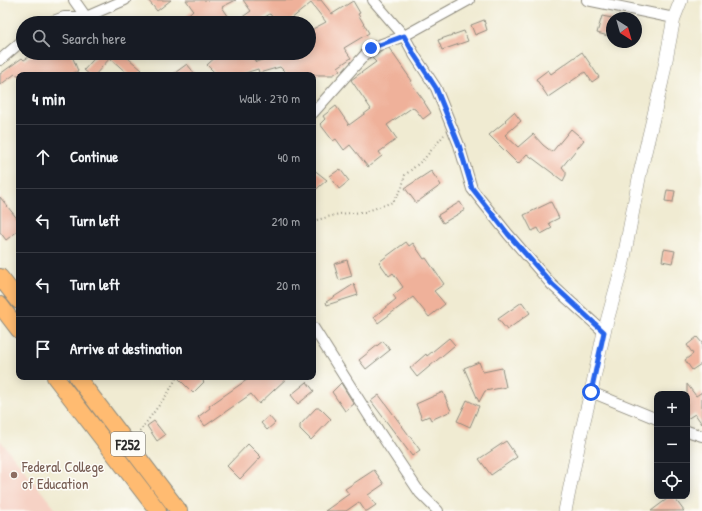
<!DOCTYPE html>
<meta charset="utf-8">
<style>
:root{--surface:#171b24;--page:#242831;--text:#f1f3f6;--muted:#9ea1a6;--line:#363941}
body{margin:0;font-family:"Patrick Hand",sans-serif;background:var(--page);color:var(--text)}
.controls{position:absolute;right:12px;bottom:12px;display:grid;overflow:hidden;border-radius:8px;box-shadow:0 2px 10px #0003}
.controls button{width:36px;height:36px;display:grid;place-items:center;padding:0;border:0;border-bottom:1px solid var(--line);background:var(--surface);color:var(--text);font:20px sans-serif}
.compass{position:absolute;left:606px;top:12px;width:36px;height:36px;border-radius:50%;background:var(--surface);box-shadow:0 2px 10px #0003;rotate:143deg}
.stop{position:absolute;width:12px;height:12px;margin:-9px;border:3px solid #2563eb;border-radius:50%;background:#fff}
.stop.end{background:#2563eb;border-color:#fff;box-shadow:0 1px 4px #0008}
.list{margin:0;padding:0;list-style:none}
h2{display:flex;justify-content:space-between;align-items:center;height:52px;margin:0;padding:0 16px;font-size:17px}
h2 small{font-size:13px;font-weight:400;color:var(--muted)}
.list li{display:grid;grid-template-columns:26px 1fr auto;gap:12px;align-items:center;box-sizing:border-box;height:64px;padding:0 16px;border-top:1px solid var(--line)}
.list b{display:block;font-size:15px;white-space:nowrap}
.list em{font-size:13px;font-style:normal;color:var(--muted)}
.icon{flex:none;width:22px;height:22px;fill:none;stroke:currentColor;stroke-width:2;stroke-linecap:round;stroke-linejoin:round}
.map{position:relative;flex:none;width:702px;height:511px;overflow:hidden}
.search{position:absolute;background:var(--surface);box-shadow:0 2px 10px #0003;left:16px;top:16px;width:300px;height:44px;display:flex;align-items:center;gap:10px;box-sizing:border-box;padding:0 14px;border-radius:22px;color:var(--muted);font-size:15px}
.panel{position:absolute;background:var(--surface);box-shadow:0 2px 10px #0003;left:16px;top:72px;width:300px;height:308px;border-radius:8px}
.map>svg:first-child{display:block}
.built{fill:#f6d2c5}
.building{fill:#efb19a}
.lines{fill:none;stroke-linecap:round;stroke-linejoin:round}
.minor-casing{stroke:#8e8b7e;stroke-width:12}
.tertiary-casing{stroke:#8e8b7e;stroke-width:14}
.primary-casing{stroke:#8e8b7e;stroke-width:18}
.path{stroke:#8e8b7e;stroke-width:2;stroke-dasharray:1 3;stroke-linecap:butt}
.minor{stroke:#fff;stroke-width:10}
.tertiary{stroke:#fff;stroke-width:13}
.primary{stroke:#ffbb71;stroke-width:16}
.route{stroke:#2563eb;stroke-width:5}
.education-dot{fill:#8d6e63;stroke:#fdfcf7;stroke-width:1.5}
.labels{text-anchor:middle;dominant-baseline:central;stroke-width:3;stroke-linejoin:round;paint-order:stroke}
.shield{fill:#fdfcf7;stroke:#6a6a68;stroke-width:1}
.shield-label{font-size:14px;font-weight:bold;fill:#2b2b2b}
.education-label{font-size:15px;fill:#785e54;stroke:#fdfcf7;text-anchor:start}
</style>
<div class="map">
<svg width="702" height="511" viewBox="0 0 702 511">
<rect width="100%" height="100%" fill="#fdfcf7"/>
<filter id="ink" filterUnits="userSpaceOnUse"><feTurbulence type="fractalNoise" baseFrequency=".025" numOctaves="2"/><feDisplacementMap in="SourceGraphic" scale="8" xChannelSelector="R" yChannelSelector="G"/><feConvolveMatrix kernelMatrix="1 2 1 2 8 2 1 2 1" color-interpolation-filters="sRGB"/></filter>
<filter id="wash" filterUnits="userSpaceOnUse"><feTurbulence type="fractalNoise" baseFrequency=".012" numOctaves="4" result="noise"/><feDisplacementMap in="SourceGraphic" scale="16" xChannelSelector="R" yChannelSelector="G"/><feGaussianBlur stdDeviation="0.9" result="paint"/><feColorMatrix in="noise" values="0 0 0 0 0 0 0 0 0 0 0 0 0 0 0 0 0 1.4 0 .05"/><feComposite in="paint" operator="in"/></filter>
<g filter="url(#wash)">
<rect width="100%" height="100%" fill="#f0ebd2"/>
<path class="built" d="M0,440L57,511H0Z"/>
<g id="blocks">
<path class="building" d="M148,0H171L157,11Z
M186,0H236L222,7L233,23H179L193,10Z
M243,0H321L332,14L353,1L360,13L358,14L369,33L344,48L351,58L338,67L340,70L333,75H288L280,67L259,73L258,69L239,75H217L207,65L220,53H248L256,62L275,56L293,53H309V31L326,22L311,3L286,23H277L270,14L255,23H234L251,11Z
M602,16L612,18V37L597,33Z
M484,20L487,30L475,35L471,25Z
M464,31L468,41L442,50L438,40Z
M389,48L412,81L410,82L425,102H424L431,113L423,119L415,109H414L413,107L387,125L397,139L379,152L382,156L368,167L350,145L344,150L336,139L333,141L320,124L325,119L323,116L336,106L349,125L371,109L351,80L376,62L372,58L382,51Z
M582,52L599,77L592,82L585,72L548,97L536,79L548,70L551,74Z
M35,53H71L78,71L69,75H16L15,74L0,85V74L22,58L24,60Z
M99,53H122L142,70L137,75H129L110,58L95,75H90L84,70Z
M187,64L196,75H172Z
M514,112L521,121L505,135L518,147L533,134L543,145L552,152L571,129L584,140L562,167L566,172V175L563,181L527,154L518,164L489,135L506,121L505,120Z
M313,169L327,180L313,192Z
M340,169L349,181L339,189L330,176Z
M431,171L441,185L416,203L405,188Z
M667,190L675,191L673,202L665,201Z
M0,197L19,221V230L6,240L0,232Z
M460,202L465,210L443,223L438,215Z
M551,202L559,218L549,223L552,228L541,234L538,228L532,231L524,215Z
M406,242L409,246L413,243L424,259L426,258L444,284L434,291L445,304L429,317L413,297L378,323L374,317L396,299L393,295L403,287L393,273L389,276L379,262Z
M664,249L675,251L672,263L662,261Z
M347,260L352,276L339,280L334,264Z
M354,284L358,295L327,305L326,302Z
M522,302L530,313L507,330L498,319Z
M697,337L702,343V365L701,364L692,370L685,360L693,354L687,345Z
M449,338L455,345L417,377L410,368L426,354L427,356Z
M383,341L390,350L366,369L359,360Z
M479,362L483,372L502,368L506,387L485,391L479,402L464,368Z
M177,377H199L204,382L193,393Z
M251,377H288L259,404L251,394L205,426L198,417L210,408L209,406Z
M307,382L314,391L298,404L291,395Z
M341,383L354,404L345,411L332,392Z
M687,384L696,396L702,392V424L695,414L687,419Z
M443,392L451,411L431,420L429,416L422,419L416,404Z
M379,395L420,450L412,456L371,401Z
M467,400L479,406L470,427L457,421Z
M316,408H320L331,419L311,440L300,429V425Z
M269,416L275,423L267,430L261,423Z
M154,421L165,435L157,441L147,426Z
M506,441L517,457L491,475L479,459Z
M248,444L261,457L240,479L227,466Z
M374,470L384,484L368,495L376,505L367,511H365L359,502L346,511H325L349,494L345,489Z
M671,496H673L684,511H651Z"/>
</g>
</g>
<g filter="url(#ink)">
<use href="#blocks" fill-opacity="0" stroke="#8e8b7e" stroke-width="1"/>
<g class="lines">
<g class="minor-casing">
<path id="minor" d="M74,0L86,17
M373,0L404,36L415,56L436,88L459,145L472,189L508,234L552,285L604,332
M587,0L674,18
M48,23L64,17H86L125,0
M0,60L23,40
M313,113L371,48L404,36L469,0
M313,327L378,430L420,493L438,511
M591,392L657,419
M687,431L702,436"/>
</g>
<g class="tertiary-casing">
<path id="tertiary" d="M565,511L581,433L591,392L604,332L623,263L640,173L662,81L674,18L681,0"/>
</g>
<g class="primary-casing">
<path id="primary" d="M0,277L19,301
M0,305L19,330
M55,377L158,511
M77,377L179,511"/>
</g>
<path class="path" d="M313,221L339,214L365,212L393,202L402,188L405,175L424,159L444,135
M137,435L168,393L177,377"/>
<use href="#minor" class="minor"/>
<use href="#tertiary" class="tertiary"/>
<use href="#primary" class="primary"/>
</g>
</g>
<g class="lines" filter="url(#ink)">
<path class="route" d="M371,48L404,36L415,56L436,88L459,145L472,188L508,234L552,284L604,332L591,392"/>
</g>
<circle class="education-dot" cx="14" cy="475" r="4"/>
<g class="labels">
<rect class="shield" x="111" y="432" width="34" height="24" rx="3"/>
<g class="shield-label">
<text x="128" y="444">F252</text>
</g>
<g class="education-label">
<text x="22" y="466">Federal College<tspan x="22" dy="17">of Education</tspan></text>
</g>
</g>
</svg>
<div class="controls">
<button>+</button>
<button>−</button>
<button><svg class="icon" aria-label="locate" viewBox="0 0 24 24"><circle cx="12" cy="12" r="6"/><path d="M12 2v4M12 18v4M2 12h4M18 12h4"/></svg></button>
</div>
<svg class="compass" viewBox="-18 -18 36 36"><path d="M0-13l5 13h-10z" fill="#e53935"/><path d="M0 13l5-13h-10z" fill="#9ea1a6"/></svg>
<div class="stop" style="left:591px;top:392px"></div>
<div class="stop end" style="left:371px;top:48px"></div>
<div class="search"><svg class="icon" aria-label="search" viewBox="0 0 24 24"><circle cx="10" cy="10" r="6"/><path d="M15 15l6 6"/></svg>Search here</div>
<section class="panel">
<h2>4 min<small>Walk · 270 m</small></h2>
<ul class="list">
<li><svg class="icon" aria-label="ahead" viewBox="0 0 24 24"><path d="M12 20V5M6 11l6-6 6 6"/></svg><div><b>Continue</b></div><em>40 m</em></li>
<li><svg class="icon" aria-label="left" viewBox="0 0 24 24"><path d="M17 20v-9H6M10 6l-5 5 5 5"/></svg><div><b>Turn left</b></div><em>210 m</em></li>
<li><svg class="icon" aria-label="left" viewBox="0 0 24 24"><path d="M17 20v-9H6M10 6l-5 5 5 5"/></svg><div><b>Turn left</b></div><em>20 m</em></li>
<li><svg class="icon" aria-label="arrive" viewBox="0 0 24 24"><path d="M6 21V4h12l-3 4 3 4H6"/></svg><div><b>Arrive at destination</b></div></li>
</ul>
</section>
</div>
